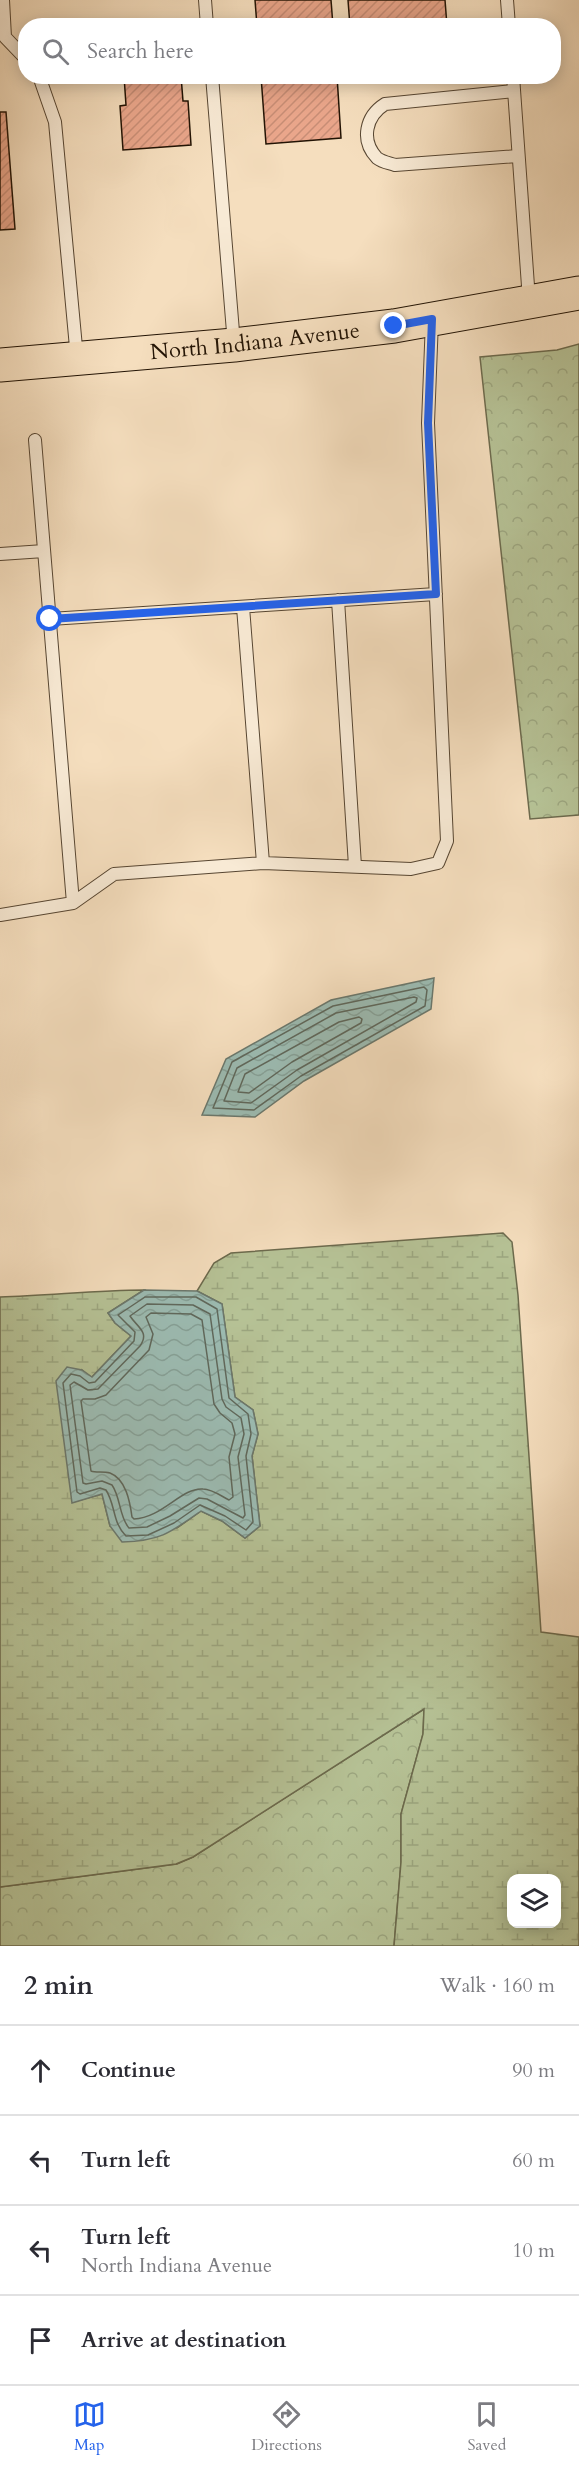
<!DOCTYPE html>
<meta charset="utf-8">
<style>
:root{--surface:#fff;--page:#f2f2f3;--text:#2b2b33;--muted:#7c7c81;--line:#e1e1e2;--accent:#2563eb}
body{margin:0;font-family:Cardo,serif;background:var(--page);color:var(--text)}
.controls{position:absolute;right:18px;bottom:18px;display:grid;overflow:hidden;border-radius:12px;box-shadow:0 3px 15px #0003}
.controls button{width:54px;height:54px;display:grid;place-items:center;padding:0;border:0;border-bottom:2px solid var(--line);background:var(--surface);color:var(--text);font:30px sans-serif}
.stop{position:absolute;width:18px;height:18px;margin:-14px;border:4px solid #2563eb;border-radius:50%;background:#fff}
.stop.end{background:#2563eb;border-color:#fff;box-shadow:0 2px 6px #0008}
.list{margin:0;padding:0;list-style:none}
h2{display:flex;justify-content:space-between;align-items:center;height:78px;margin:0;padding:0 24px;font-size:26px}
h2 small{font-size:20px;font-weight:400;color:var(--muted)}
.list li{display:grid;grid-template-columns:39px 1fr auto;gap:18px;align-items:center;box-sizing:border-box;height:90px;padding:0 24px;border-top:2px solid var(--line)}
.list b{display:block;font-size:22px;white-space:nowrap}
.list p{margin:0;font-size:20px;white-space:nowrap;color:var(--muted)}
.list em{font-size:20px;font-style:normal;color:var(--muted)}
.icon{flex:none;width:33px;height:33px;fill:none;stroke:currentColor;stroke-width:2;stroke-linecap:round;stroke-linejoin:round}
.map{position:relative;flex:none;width:579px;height:1946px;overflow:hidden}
.search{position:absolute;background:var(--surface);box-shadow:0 3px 15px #0003;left:18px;right:18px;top:18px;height:66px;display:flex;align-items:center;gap:15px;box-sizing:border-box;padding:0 21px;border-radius:24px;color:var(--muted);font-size:22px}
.sheet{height:438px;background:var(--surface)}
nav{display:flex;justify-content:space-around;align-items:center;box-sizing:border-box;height:84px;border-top:2px solid var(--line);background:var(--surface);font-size:16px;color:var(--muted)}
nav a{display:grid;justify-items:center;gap:3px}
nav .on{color:var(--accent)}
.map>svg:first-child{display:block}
.forest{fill:url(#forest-crowns);stroke:#6c6a4d;stroke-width:1.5}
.wetland{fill:url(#wetland-marsh);stroke:#6c6a4d;stroke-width:1.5;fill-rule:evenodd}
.water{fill:url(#water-waves);stroke:#6b786d;stroke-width:1.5}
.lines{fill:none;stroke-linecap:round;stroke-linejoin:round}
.shore{stroke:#5f685c;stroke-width:1.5}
.building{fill:url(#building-hatch);stroke:#221304;stroke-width:1.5}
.service-casing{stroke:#574632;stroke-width:14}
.primary-casing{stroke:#221304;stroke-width:35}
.service{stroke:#f8ead5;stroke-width:12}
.primary{stroke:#f5debe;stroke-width:33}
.route{stroke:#2563eb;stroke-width:8}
.labels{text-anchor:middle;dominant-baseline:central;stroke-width:5;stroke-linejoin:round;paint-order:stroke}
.street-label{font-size:22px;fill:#221304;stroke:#f8ead5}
</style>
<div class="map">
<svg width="579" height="1946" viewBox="0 0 579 1946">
<defs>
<pattern id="forest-crowns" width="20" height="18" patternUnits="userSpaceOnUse" patternTransform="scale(1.5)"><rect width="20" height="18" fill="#b6c296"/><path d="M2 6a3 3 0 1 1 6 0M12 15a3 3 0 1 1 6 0" fill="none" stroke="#9ca680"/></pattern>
<pattern id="wetland-marsh" width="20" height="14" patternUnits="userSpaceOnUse" patternTransform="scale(1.5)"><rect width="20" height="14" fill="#b6c296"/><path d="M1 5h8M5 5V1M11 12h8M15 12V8" fill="none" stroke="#9ca680"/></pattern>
<pattern id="water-waves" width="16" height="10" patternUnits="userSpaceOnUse" patternTransform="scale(1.5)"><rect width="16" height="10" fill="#9cbcb3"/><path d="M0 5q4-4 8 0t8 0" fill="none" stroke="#86a198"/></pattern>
<pattern id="building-hatch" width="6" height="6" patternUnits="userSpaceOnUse" patternTransform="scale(1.5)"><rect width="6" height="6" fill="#eaa68b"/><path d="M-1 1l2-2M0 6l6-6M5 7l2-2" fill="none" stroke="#c88e76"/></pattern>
</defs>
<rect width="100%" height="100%" fill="#f5debe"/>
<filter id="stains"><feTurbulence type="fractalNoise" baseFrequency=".00333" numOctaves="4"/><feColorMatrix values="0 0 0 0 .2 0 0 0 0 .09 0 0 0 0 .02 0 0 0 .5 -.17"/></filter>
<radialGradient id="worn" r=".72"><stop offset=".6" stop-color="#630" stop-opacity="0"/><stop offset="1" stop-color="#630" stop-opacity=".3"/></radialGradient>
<path class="forest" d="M579,344V815L530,819L480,357L557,350Z
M424,1709L423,1734L401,1814V1862L394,1946H0V1887L177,1864L193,1857Z"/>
<path class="wetland" d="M503,1233L512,1242L518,1295L541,1632L579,1637V1946H394L401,1862V1814L423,1734L424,1709L193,1857L176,1864L0,1887V1297C48,1296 95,1290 144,1290L108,1313L115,1323L131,1336L91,1378L82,1370L73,1502L102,1494L110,1526L177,1528L201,1511L222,1521L245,1538L260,1526L252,1456L258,1434L253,1410L235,1397L222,1304L197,1291L214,1263L231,1253ZM512,1878H556V1924H512Z"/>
<path class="water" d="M434,978L431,1009L304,1081L255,1117L202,1115L226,1059L331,1000Z
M144,1290L197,1291L222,1304L235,1397L253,1410L258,1434L252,1456L260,1526L245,1538L222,1521L201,1511C170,1533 160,1541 122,1542L110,1526L102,1494L72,1503L56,1381L67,1367L82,1370L92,1377L131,1336L115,1323L108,1313Z"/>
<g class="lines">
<path class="shore" d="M424,987L427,990L425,1006L301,1076L254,1110L213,1108L232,1062L333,1006Z
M414,997L417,998L416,1002L297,1070L251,1103L224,1101L237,1068L336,1013Z
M359,1017L362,1019L361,1023L292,1062L249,1093L238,1092L245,1074L339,1022Z
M145,1297H196L217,1309L229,1398L248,1414L251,1434L246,1456L253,1522L246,1530L225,1516L200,1505L174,1523L148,1535L126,1536C112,1522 116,1506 106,1490L100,1488L80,1494L77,1492L63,1383L71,1374L80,1376L89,1383L95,1382L134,1341L135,1332L118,1315Z
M147,1304L193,1305L210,1314L222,1399L226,1407L241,1418L244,1434L238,1457L245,1515L243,1518L207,1499L199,1498L170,1516L147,1527L129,1528C119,1517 121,1498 112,1485L102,1481L86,1484L83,1483L70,1385L74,1382L88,1390L98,1389L140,1346C150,1332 137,1327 130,1316Z
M151,1313L191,1314L202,1320L214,1404L220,1413L232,1423L235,1434L229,1457L233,1497L229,1500C221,1496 212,1489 203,1489C182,1487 162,1518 134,1519L132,1517C130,1502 126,1479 110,1473C103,1471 96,1473 91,1471L81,1401L83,1399H95L106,1395L149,1350L153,1334L146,1317Z"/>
</g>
<path class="building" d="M255,0H331L333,26H257Z
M348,0H445L447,26H350Z
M124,76H181L183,101H188L191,145L123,150L120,106L126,105Z
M261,76H337L341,138L266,144Z
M0,112H6L15,229L0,230Z"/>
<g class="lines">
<g class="service-casing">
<path id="service" d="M3,0L5,37L26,59
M205,0L207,26
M507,0L509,26
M39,76L55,122L77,358
M212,76L234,344
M513,76L529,300
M514,91L385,104C366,116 360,140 377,158C382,162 389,163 395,165L518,156
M35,440L73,903
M0,554L44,551
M338,600L355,866
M243,607L263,863
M50,619L436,594
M0,915L73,903L114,874L263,863L411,869L438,863L447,841L428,423L432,320"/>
</g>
<g class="primary-casing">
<g id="primary">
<path id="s1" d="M0,365L234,345L394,326L579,293"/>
</g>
</g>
<use href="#service" class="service"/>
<use href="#primary" class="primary"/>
</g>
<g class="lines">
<path class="route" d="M50,619L436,594L428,423L432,319L394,326"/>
</g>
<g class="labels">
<g class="street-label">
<text stroke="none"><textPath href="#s1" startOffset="256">North Indiana Avenue</textPath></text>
</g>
</g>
<rect width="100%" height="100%" filter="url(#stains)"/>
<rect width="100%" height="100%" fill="url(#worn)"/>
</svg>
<div class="controls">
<button><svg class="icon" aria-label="layers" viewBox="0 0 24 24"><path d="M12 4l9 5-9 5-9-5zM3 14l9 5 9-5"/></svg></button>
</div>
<div class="stop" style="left:50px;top:619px"></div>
<div class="stop end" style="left:394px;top:326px"></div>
<div class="search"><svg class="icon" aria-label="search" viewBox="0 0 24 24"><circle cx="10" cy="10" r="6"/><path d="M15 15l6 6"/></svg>Search here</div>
</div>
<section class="sheet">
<h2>2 min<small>Walk · 160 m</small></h2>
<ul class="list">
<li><svg class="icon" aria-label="ahead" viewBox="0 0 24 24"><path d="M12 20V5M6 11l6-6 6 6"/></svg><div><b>Continue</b></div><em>90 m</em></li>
<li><svg class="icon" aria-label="left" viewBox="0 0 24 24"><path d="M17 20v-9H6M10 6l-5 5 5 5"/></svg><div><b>Turn left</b></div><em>60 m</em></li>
<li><svg class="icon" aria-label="left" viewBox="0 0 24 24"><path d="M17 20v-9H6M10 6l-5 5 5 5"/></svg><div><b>Turn left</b><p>North Indiana Avenue</p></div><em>10 m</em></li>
<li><svg class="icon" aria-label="arrive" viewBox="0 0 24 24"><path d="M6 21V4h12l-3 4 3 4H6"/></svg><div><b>Arrive at destination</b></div></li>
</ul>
</section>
<nav>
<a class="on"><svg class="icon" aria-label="map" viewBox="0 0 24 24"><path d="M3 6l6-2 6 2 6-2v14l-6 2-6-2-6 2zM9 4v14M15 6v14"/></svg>Map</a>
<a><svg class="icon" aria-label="directions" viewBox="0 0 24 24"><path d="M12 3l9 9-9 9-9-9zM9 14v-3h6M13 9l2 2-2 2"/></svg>Directions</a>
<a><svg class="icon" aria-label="saved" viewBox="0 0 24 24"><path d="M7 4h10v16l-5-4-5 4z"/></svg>Saved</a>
</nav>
